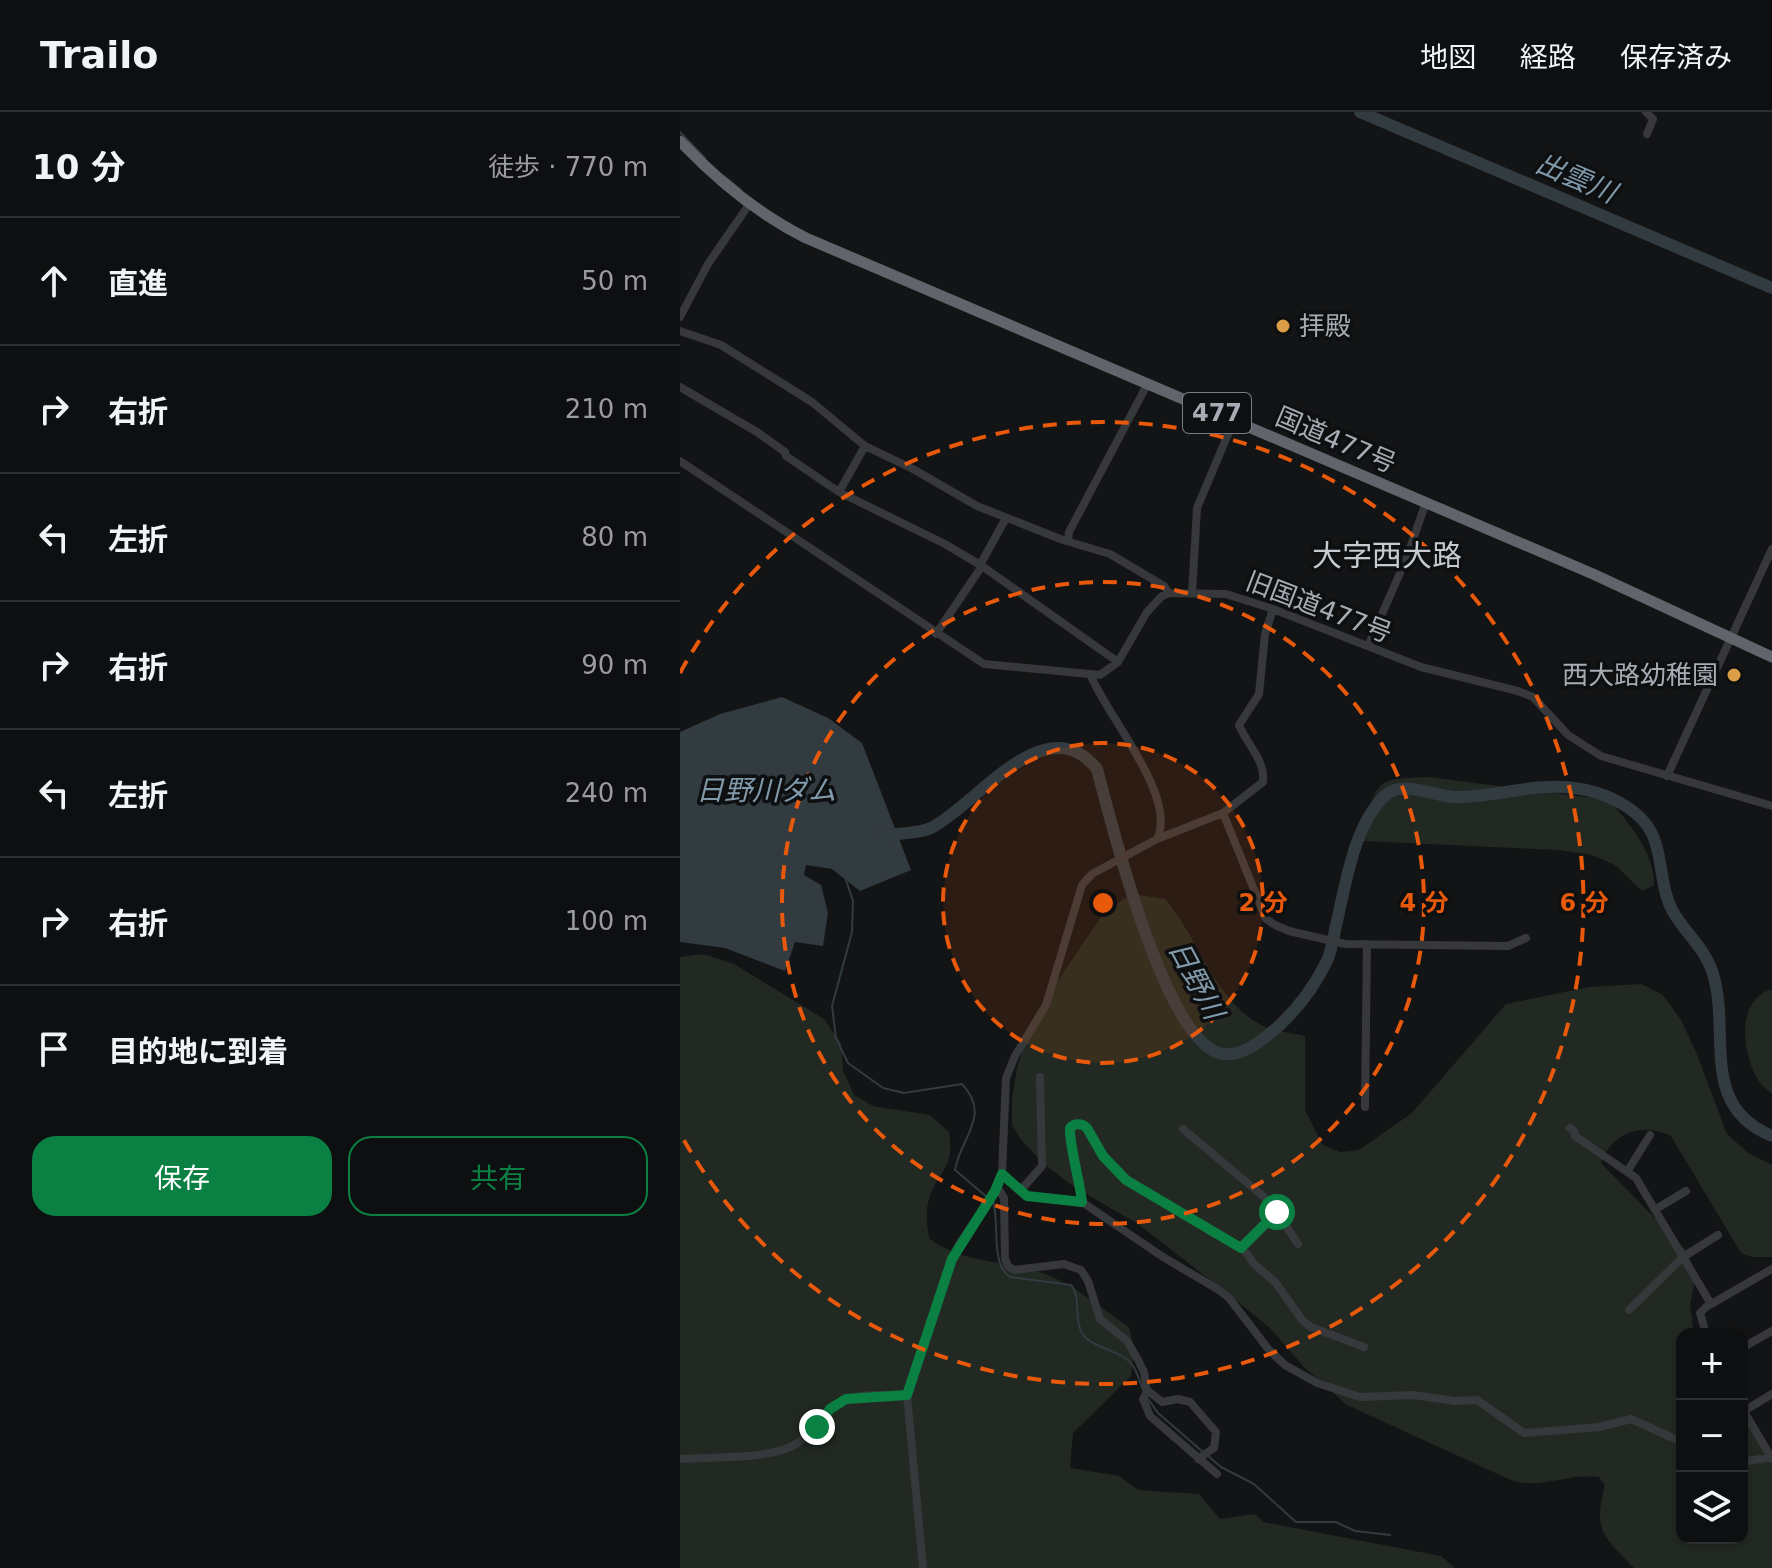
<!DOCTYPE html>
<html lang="ja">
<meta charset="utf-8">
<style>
:root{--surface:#0e0f10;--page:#171819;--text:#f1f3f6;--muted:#9b9c9f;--line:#2e2f30;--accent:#0b8043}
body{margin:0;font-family:"DejaVu Sans","Noto Sans JP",sans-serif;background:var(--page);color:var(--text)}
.controls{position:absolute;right:24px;bottom:24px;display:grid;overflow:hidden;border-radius:16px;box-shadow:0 2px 6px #0004}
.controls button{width:72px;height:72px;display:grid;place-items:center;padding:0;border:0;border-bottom:2px solid var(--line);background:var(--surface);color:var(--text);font:40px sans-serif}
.stop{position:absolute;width:24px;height:24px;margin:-18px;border:6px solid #0b8043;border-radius:50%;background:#fff}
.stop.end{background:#0b8043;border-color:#fff;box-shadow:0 2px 8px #0008}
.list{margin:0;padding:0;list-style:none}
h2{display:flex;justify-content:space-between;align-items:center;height:104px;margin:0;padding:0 32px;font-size:34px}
h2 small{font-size:26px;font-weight:400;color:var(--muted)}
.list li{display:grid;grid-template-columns:52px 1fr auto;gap:24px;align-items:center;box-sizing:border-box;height:128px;padding:0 32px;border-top:2px solid var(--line)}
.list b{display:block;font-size:30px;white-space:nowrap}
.list em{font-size:26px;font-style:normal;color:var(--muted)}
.actions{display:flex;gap:16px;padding:24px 32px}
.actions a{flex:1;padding:18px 0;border:2px solid var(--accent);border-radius:24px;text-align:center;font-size:28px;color:var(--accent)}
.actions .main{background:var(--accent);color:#fff}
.icon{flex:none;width:44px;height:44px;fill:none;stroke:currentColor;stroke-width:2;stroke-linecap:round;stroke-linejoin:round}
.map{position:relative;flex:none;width:1092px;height:1456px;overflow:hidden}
header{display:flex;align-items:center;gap:48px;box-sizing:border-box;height:112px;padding:0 40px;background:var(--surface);border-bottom:2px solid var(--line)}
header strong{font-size:38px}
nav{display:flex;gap:44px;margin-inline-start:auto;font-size:28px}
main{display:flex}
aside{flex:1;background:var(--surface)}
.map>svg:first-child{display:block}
.green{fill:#222923}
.water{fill:#323b40}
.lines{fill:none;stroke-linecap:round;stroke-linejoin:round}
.stream{stroke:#323b40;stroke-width:2}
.river{stroke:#323b40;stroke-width:12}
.minor{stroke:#37383b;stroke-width:8}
.highway{stroke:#61646a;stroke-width:11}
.route{stroke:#0b8043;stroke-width:10}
.ring{fill:none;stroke:#e8590c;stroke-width:4;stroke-dasharray:14 10}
.poi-dot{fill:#db9e45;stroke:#0e0f10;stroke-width:3}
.labels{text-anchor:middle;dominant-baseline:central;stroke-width:7;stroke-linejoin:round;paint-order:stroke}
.shield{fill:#0e0f10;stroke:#797d83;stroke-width:2}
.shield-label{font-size:24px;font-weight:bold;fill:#a7acb4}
.poi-label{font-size:26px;fill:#a7acb4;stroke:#0e0f10;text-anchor:start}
.street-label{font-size:26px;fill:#a7acb4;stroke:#0e0f10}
.water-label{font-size:28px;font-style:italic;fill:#819aab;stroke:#0e0f10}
.quarter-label{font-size:30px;fill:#c7cad0;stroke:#0e0f10}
.centre{fill:#e8590c;stroke:#0e0f10;stroke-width:4}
.ring-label{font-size:24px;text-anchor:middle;font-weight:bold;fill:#e8590c;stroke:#0e0f10;stroke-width:7;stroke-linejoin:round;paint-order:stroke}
</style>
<header>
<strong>Trailo</strong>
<nav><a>地図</a><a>経路</a><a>保存済み</a></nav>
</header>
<main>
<aside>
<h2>10 分<small>徒歩 · 770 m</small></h2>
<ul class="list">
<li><svg class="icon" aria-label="ahead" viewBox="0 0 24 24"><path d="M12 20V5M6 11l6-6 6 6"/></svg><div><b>直進</b></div><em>50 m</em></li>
<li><svg class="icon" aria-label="right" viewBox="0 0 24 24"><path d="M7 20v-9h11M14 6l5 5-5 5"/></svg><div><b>右折</b></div><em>210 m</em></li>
<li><svg class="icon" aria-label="left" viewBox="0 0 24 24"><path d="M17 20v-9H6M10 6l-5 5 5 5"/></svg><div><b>左折</b></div><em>80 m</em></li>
<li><svg class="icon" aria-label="right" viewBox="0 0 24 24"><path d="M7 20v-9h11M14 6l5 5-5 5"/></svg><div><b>右折</b></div><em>90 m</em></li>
<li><svg class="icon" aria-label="left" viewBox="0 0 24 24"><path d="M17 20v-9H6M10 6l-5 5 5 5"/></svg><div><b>左折</b></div><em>240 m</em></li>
<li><svg class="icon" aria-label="right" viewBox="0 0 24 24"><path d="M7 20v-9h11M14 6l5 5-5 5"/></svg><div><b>右折</b></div><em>100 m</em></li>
<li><svg class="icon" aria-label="arrive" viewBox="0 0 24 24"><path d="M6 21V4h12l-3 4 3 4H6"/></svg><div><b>目的地に到着</b></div></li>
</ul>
<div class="actions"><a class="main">保存</a><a>共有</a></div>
</aside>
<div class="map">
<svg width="1092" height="1456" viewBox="0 0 1092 1456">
<rect width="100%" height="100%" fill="#131415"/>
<path class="green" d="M748,665L929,688C949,711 975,741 974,773L962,779L935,753L912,743L879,738L684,729L680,717C701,668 693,667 748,665Z
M452,782L485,787C520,827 535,894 588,916C599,920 613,921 625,924V998L643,1033L660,1040L679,1038L732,1001L826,892L909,875L961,872L983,883L1001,908L1016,940L1047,1022L1068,1041L1092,1053V1145H1072L1061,1141L991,1024C963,1010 932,1020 921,1051L1006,1138L1016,1162L1010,1193L1014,1222H1002V1426H1062V1308L1079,1323L1092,1341V1456H954C923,1424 913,1419 925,1373L919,1365C889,1361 862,1377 833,1369L667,1293L624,1255L591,1217L552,1185L458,1112L396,1076L365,1053L342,1029L332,1013V987L337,956L354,904L425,799Z
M23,842L54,852L144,907L161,931L163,958L174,983L193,994L250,1003L269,1020C275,1058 258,1057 249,1087C245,1100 247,1112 249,1126C283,1153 326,1147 365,1162C393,1172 424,1198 449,1215L454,1237L451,1264L393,1321L390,1356L439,1364L458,1378L519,1382L540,1407L575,1402L583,1410L761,1444L775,1456H0V845Z
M1089,878H1092V982C1087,978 1081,973 1078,968C1063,943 1055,891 1089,878Z"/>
<path class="water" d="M102,585L148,606L182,631L231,758L180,779L152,757L126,753L124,763L141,773L148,801L143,834L115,830L105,859L45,836L0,830V620L40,602Z"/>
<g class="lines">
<path class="stream" d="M0,20L25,46
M44,64L61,78
M165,765L173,789L172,820L152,894L156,926L168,951L203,976L224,981L282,972C312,1004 280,1026 275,1058L308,1086
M313,1089C320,1110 310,1153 330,1165L391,1173C402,1186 393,1206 402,1221C411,1236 437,1237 450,1250C457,1257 459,1268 463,1278
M468,1287L478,1301L523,1340
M528,1344L541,1355L574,1372L616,1410H656L675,1419L710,1423"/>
<path class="river" d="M680,0L1092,176
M202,724C217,721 238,722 251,716C297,693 365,593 417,657C432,714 482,917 536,940C552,947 571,936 583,927C610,907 632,879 647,849C651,840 653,828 655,818C665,777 673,712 706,683C724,668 754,684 774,685C815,686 854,670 894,676C923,679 961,696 973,724C983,747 980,775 992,798C1004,820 1026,837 1033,862C1051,920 1018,994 1092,1024"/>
<path class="minor" d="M966,0L973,7L967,22
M0,205L28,152L70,91
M0,219L41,233L132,290L185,334L233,357L297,394L383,428L430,442L484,474L489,481
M0,275L77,320L105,340L106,344L159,380L265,432L302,454L438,550
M0,349L304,552L420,563L438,550L467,500L482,484L489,481L546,482L593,497L741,555L838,579L853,585L888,623L921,644L1092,694
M159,380L185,334
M388,429L389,420L468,271
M300,453L326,406
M512,482L517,396L554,308
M256,522L302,454
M688,534L727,445L746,390
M411,564C427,604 498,685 477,727
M987,664L1092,437
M543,701L586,807L595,813L609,819L665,832L828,834L846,826
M685,995L687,832
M890,1016L894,1019L895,1024L956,1066L1031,1192
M503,1017L590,1090L618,1132
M947,1060L970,1023
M322,1062L347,1084L402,1090L483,1145L539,1178L549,1186L589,1238L605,1253L637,1271L680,1285L733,1283L775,1289L797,1288L844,1321L919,1315L951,1307L1002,1330
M317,1074L324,1086L325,1147L328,1154L334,1158L384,1152L401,1158L408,1169L420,1207L447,1229L457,1246L464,1260L467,1280L463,1287L470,1304L537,1362
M340,1079L362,1054L360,965
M402,1090L389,1021L392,1014L401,1012L409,1018L423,1044L446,1068L564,1138L574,1152L596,1171L622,1208L631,1215L684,1235
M976,1097L1006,1079
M561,1136L597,1100
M949,1198L1003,1145L1038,1123
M1026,1222L1020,1201L1026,1195L1092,1157
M1062,1236L1092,1219
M467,1278L482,1290L498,1287L510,1290L536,1320L534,1336L518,1347
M1062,1296L1092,1347
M1064,1299L1092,1282
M0,1347C31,1345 76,1347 105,1337C131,1328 135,1308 155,1293C174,1279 205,1284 227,1283
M1062,1350L1092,1345
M243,1456L227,1283L272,1147L278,1134L315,1079L322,1062L326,966L335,944L366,893L402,773L412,762L477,727L543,701L583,670C586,649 566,631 559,613L579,582L585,522L593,497"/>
<path class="highway" d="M0,29C37,68 78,102 126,126L913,462L1092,545"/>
</g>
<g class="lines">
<path class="route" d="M137,1315L150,1297L166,1287L227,1283L272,1147L315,1079L322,1062L347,1084L402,1090C400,1070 389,1032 390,1016C394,1011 402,1011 407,1016L423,1044L446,1068L561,1136L597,1100"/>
</g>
<circle cx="423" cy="791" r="160" fill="#e8590c" fill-opacity=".12"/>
<g class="ring">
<circle cx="423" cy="791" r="160"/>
<circle cx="423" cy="791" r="321"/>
<path d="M0 561A481 481 0 1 1 0 1021"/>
</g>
<g class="poi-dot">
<circle cx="603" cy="214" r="8"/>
<circle cx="1054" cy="563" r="8"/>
</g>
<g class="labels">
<rect class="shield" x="503" y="281" width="68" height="40" rx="6"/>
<g class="shield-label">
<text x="537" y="301">477</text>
</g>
<g class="poi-label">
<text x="619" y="214">拝殿</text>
<text x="1038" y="563" text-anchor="end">西大路幼稚園</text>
</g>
<g class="street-label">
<text transform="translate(656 328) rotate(23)">国道477号</text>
<text transform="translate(639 495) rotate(21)">旧国道477号</text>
</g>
<g class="water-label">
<text transform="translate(896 66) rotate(23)">出雲川</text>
<text x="86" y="678">日野川ダム</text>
<text transform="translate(516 868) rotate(62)">日野川</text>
</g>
<g class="quarter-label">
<text x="707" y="443">大字西大路</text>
</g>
</g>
<circle cx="423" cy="791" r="12" class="centre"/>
<g class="ring-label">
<text x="583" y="799">2 分</text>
<text x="744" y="799">4 分</text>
<text x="904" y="799">6 分</text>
</g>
</svg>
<div class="controls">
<button>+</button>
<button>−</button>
<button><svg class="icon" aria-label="layers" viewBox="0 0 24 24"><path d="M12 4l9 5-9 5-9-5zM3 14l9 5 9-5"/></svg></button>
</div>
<div class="stop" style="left:597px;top:1100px"></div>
<div class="stop end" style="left:137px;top:1315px"></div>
</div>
</main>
